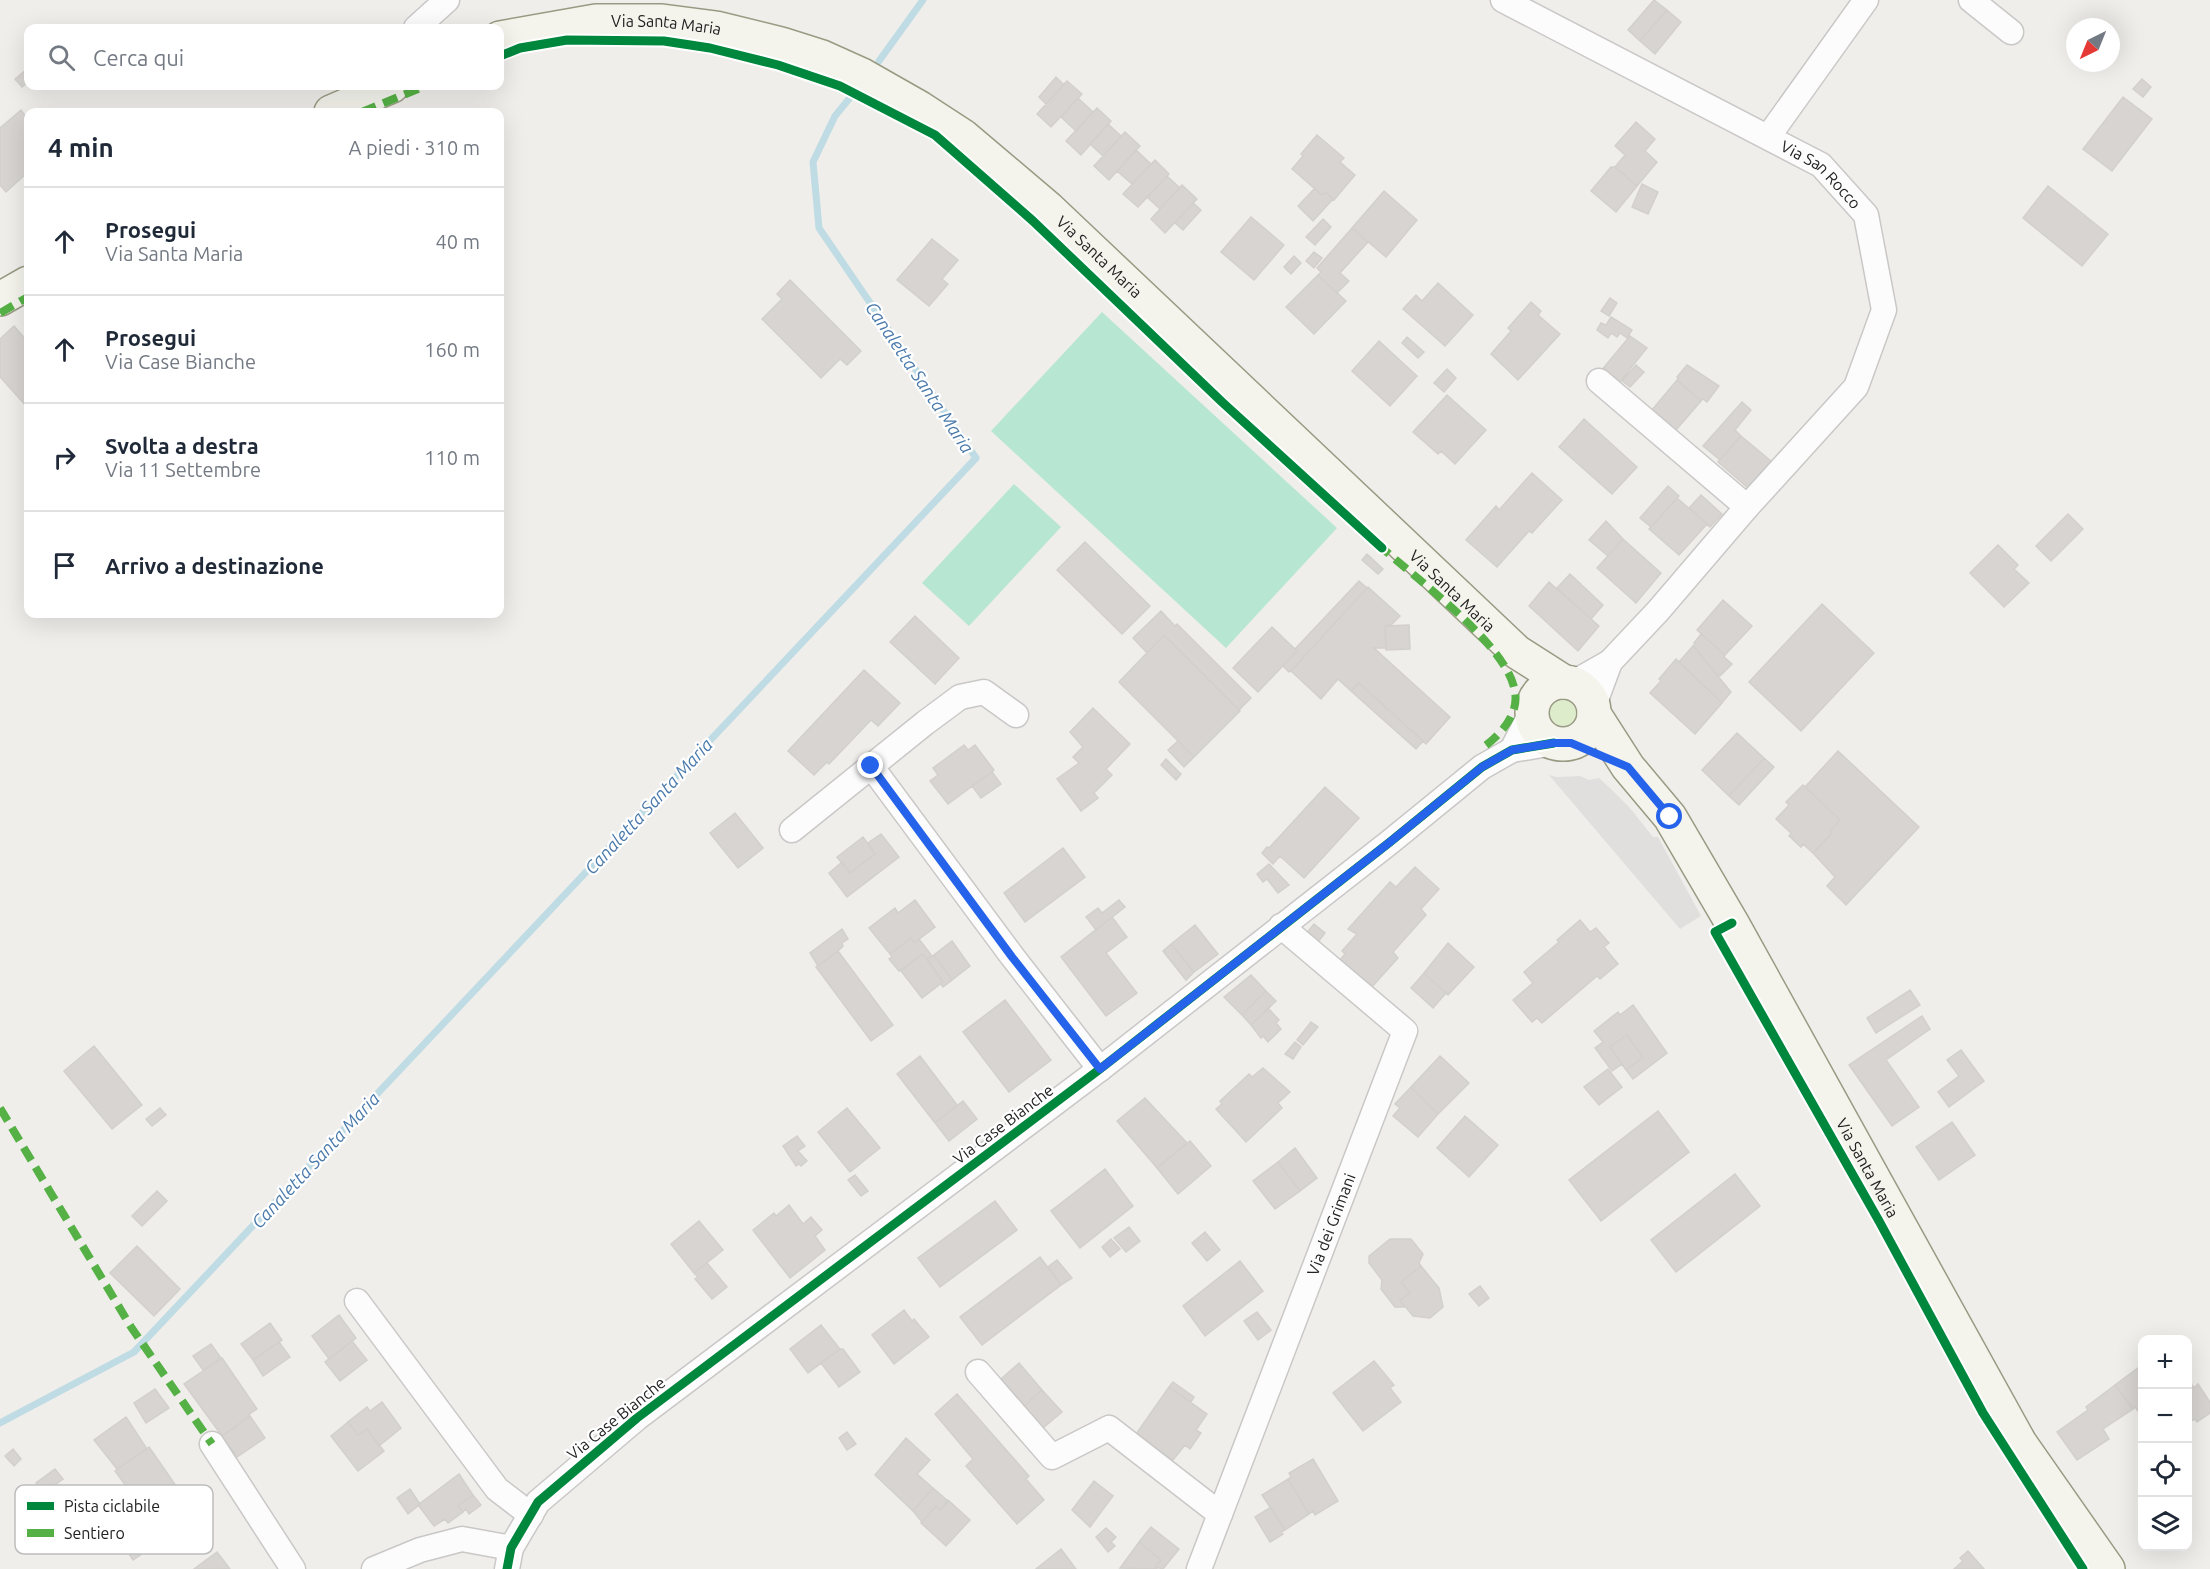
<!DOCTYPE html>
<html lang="it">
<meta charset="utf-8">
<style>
:root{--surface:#fff;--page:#f2f2f3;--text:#1f2937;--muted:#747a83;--line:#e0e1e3}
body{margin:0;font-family:Ubuntu,sans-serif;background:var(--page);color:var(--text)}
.controls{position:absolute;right:18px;bottom:18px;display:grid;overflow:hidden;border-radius:12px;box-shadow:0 6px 24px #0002}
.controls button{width:54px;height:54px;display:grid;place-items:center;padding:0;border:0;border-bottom:2px solid var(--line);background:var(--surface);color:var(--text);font:30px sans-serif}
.compass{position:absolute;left:2066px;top:18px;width:54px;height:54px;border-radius:50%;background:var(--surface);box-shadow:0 6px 24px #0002;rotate:223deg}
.stop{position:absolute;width:18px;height:18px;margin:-14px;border:4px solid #2563eb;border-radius:50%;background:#fff}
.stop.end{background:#2563eb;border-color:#fff;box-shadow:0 2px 6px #0008}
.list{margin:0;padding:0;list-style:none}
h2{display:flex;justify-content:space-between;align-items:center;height:78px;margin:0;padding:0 24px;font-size:26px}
h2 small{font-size:20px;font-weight:400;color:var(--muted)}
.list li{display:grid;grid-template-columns:39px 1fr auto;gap:18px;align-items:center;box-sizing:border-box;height:108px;padding:0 24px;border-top:2px solid var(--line)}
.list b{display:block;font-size:22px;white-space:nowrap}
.list p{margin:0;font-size:20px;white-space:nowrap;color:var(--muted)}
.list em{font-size:20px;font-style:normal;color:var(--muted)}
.icon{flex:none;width:33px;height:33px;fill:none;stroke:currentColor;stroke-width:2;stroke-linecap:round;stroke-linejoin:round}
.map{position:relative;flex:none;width:2210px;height:1569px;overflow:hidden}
.search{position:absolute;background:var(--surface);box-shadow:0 6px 24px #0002;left:24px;top:24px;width:480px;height:66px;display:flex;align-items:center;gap:15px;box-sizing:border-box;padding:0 21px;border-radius:12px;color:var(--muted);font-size:22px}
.panel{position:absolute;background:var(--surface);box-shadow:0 6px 24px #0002;left:24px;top:108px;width:480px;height:510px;border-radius:12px}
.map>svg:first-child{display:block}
.grass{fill:#ddeccb}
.pitch{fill:#b7e6d2}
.parking{fill:#e0dfde}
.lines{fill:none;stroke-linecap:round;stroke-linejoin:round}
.stream{stroke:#bfdbe3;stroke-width:7}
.building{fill:#d7d4d2;stroke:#d3d0cc;stroke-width:1.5}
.minor-casing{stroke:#c9c8c7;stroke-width:27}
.secondary-casing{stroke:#999a82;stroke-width:36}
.minor{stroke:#fdfcfc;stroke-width:24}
.secondary{stroke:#f4f4ed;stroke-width:33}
.quiet{stroke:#55b145;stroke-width:8;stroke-dasharray:15 8;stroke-linecap:butt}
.cycleway-casing{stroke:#fff;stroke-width:13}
.cycleway{stroke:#00873e;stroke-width:9}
.route{stroke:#2563eb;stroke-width:8}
.labels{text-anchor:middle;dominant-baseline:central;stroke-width:4.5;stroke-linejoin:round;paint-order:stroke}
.street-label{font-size:16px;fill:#222;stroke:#fff}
.water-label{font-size:18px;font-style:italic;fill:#4a7aab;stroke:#fff}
.key{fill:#fff;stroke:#bdbdbd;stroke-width:1.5}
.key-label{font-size:16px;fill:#222}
</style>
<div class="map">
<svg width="2210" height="1569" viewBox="0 0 2210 1569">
<rect width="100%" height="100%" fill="#f0eeeb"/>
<path class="grass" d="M1550 713a13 13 0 1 1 26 0a13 13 0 1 1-26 0Z"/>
<path class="pitch" d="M1102,312L1337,528L1226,648L991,431Z
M1014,484L1061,527L969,626L922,583Z"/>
<path class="parking" d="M1549,775L1557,777L1580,776L1589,780L1599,778L1611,789L1630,808L1653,837H1658L1701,916L1680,929Z"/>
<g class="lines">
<path class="stream" d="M879,61L923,0
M0,1423L134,1352L976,458L819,228L813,162L835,116L853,94"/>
</g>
<path class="building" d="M1654,0L1667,10L1640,41L1628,30Z
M1667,10L1681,22L1655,54L1640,41Z
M27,69L28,82L22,87L15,79Z
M1056,77L1064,85L1046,104L1039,97Z
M2142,79L2151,87L2143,97L2133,89Z
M1067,81L1082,94L1051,127L1037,114Z
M2123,97L2152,119L2112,171L2083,149Z
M1078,98L1093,112L1076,131L1061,117Z
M1097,108L1111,121L1081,155L1066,141Z
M21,110L28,120V172L6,192L0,185V128Z
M1636,122L1655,139L1645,151L1657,162L1637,186L1615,167L1625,155L1615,146Z
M1108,124L1121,136L1103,156L1090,144Z
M1125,132L1140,146L1109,180L1094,166Z
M1317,135L1344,158L1340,162L1355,175L1334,200L1325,192L1322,195L1292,169L1303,156L1301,154Z
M1136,150L1151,164L1132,184L1117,171Z
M1155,160L1169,174L1138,207L1123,194Z
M1611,167H1615L1637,186L1616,212L1591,191Z
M1167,176L1180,188L1160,209L1147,197Z
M1642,184L1658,192L1648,214L1632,207Z
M1182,185L1197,199L1165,233L1151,219Z
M2048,186L2108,234L2082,266L2023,218Z
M1315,188L1322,195L1325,192L1333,199L1313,221L1298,206Z
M1384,191L1417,220L1386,257L1352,228Z
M1193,203L1201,210L1183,230L1175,223Z
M1251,217L1284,245L1254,280L1221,252Z
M1323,219L1331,227L1315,245L1306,237Z
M1352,228L1368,242L1340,273L1349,281L1337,293L1318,275L1321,272L1317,268Z
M932,239L958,260L942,279L948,284L929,306L897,280Z
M1314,252L1322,258L1314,268L1306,261Z
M1294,256L1301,263L1291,274L1284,267Z
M1318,275L1346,301L1314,334L1286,307Z
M790,280L861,351L847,365L840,359L821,378L762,319L782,299L777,294Z
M1438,283L1473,315L1445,346L1403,309L1416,295L1422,301Z
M1610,298L1617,303L1609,316L1601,311Z
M1531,302L1541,311L1538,315L1560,334L1518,380L1491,354L1511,331L1508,328Z
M1611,317L1632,330L1627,338L1620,333L1617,337L1611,333L1608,338L1597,330L1601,323L1606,325Z
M14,326L28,342V408L0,377V339Z
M1630,336L1647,348L1618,384L1601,371Z
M1407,337L1424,352L1418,358L1402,343Z
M1379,341L1417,376L1390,406L1352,371Z
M1636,365L1644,372L1630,387L1622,381Z
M1687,365L1719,386L1707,402L1703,399L1701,401L1677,380L1678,378L1677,377Z
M1447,369L1456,378L1444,392L1434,383Z
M1677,380L1701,401L1676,430L1652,410Z
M1447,395L1486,430L1455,464L1441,451L1438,454L1413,432Z
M1742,402L1751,410L1735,430L1741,436L1720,460L1703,446Z
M1584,419L1637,467L1612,494L1559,447Z
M1741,436L1771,461L1748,488L1718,462Z
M1532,473L1562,500L1532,533L1529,531L1497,567L1466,540L1496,506L1499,510Z
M1668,486L1679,496L1651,527L1640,518Z
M1701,495L1722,514L1710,527L1689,508Z
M1677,498L1707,524L1679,555L1649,529Z
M2068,514L2083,529L2051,561L2036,546Z
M1606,521L1623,539L1608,556L1589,540Z
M1623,539L1661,573L1636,603L1597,568Z
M1085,542L1150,606L1122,634L1057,570Z
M1998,545L2018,565L2014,569L2029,583L2004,607L1970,573Z
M1367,554L1383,569L1378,574L1362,560Z
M1570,574L1603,605L1591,619L1557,588Z
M1359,581L1367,588L1291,671L1289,672L1283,666L1297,651L1295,649Z
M1549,582L1599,626L1578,651L1529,606Z
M1368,587L1400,616L1391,625L1385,626L1386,648H1374L1450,717L1426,744L1359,683L1351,691L1338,679L1321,699L1291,671Z
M1723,600L1752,626L1725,655L1697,630Z
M1822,604L1874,653L1801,731L1749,682Z
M1161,611L1175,626L1177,624L1251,698L1239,710L1164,635L1147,653L1133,638Z
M915,616L959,658L935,684L890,642Z
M1409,625L1410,649L1386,650L1385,626Z
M1272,627L1297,651L1258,692L1233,668Z
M1701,634L1725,655L1724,657L1732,664L1719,677L1693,646L1695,644L1694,643Z
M1164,635L1240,711L1194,757L1119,682Z
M1693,646L1731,692L1722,703L1679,662Z
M1676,659L1722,703L1695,734L1650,693L1661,681L1659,679Z
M864,670L900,703L878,726L871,720L829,764L827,762L814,775L788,751Z
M1359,683L1423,741L1416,749L1351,691Z
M1093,708L1130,744L1106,769L1112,775L1094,793L1098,798L1081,811L1057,779L1079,763L1073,757L1083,747L1070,732Z
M1737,733L1764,758L1729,796L1702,770Z
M1178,741L1194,757L1184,767L1168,750Z
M964,745L968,750L975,745L994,770L948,804L930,781L938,775L933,768Z
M1838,751L1919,827L1846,905L1827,886L1835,877L1813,853L1832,833L1830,831L1840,820L1805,787Z
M1764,758L1774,767L1739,805L1729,796Z
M1166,759L1181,774L1176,780L1161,765Z
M992,772L1001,784L981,798L972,786Z
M1803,785L1840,820L1830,831L1832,833L1813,853L1803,844L1801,847L1789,836L1791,833L1776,819L1789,805L1786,802Z
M1325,787L1359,818L1304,878L1280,856L1273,864L1262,853L1267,847L1269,848Z
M735,813L763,848L738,868L710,833Z
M881,834L899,857L847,897L829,873L842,862L850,873L875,854L868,843Z
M863,837L875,854L850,873L837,857Z
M1063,848L1085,877L1025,922L1004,893Z
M1269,864L1289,885L1278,893L1267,879L1263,882L1257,874Z
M1415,867L1439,889L1421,909L1426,915L1393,952L1398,958L1371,988L1356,974L1353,975L1339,961L1345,954L1342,951L1357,934L1348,929L1390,882L1396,887Z
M915,900L935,927L914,943L911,938L890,954L869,928L895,908L898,913Z
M1119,900L1125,907L1096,930L1086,917L1098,908L1102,913Z
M1112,917L1127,937L1106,953L1137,993L1106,1016L1061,957Z
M1580,920L1590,932L1596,928L1609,943L1604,947L1618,964L1600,979L1597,976L1542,1023L1537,1018L1532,1022L1513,1000L1533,983L1524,972L1559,942L1557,940Z
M1314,924L1325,933L1316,945L1304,936Z
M1195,925L1218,954L1194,972L1171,944Z
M842,929L848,939L842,943L843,946L838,951L818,966L810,953Z
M911,938L914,943L919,939L932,956L927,959L923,954L899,971L889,959L892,957L890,954Z
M952,941L970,966L952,980L934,955Z
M1448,943L1474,967L1448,995L1424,973Z
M1171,944L1194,972L1186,980L1163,951Z
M838,951L893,1025L871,1041L816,967Z
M923,954L943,982L922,998L901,971Z
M934,955L952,980L943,987L941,984L943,982L927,959Z
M1424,973L1446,993L1433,1008L1411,988Z
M1251,975L1266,991L1242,1015L1224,997Z
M1910,990L1920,1005L1876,1033L1867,1018Z
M1266,991L1276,1001L1251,1025L1242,1015Z
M1005,1000L1051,1060L1009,1092L963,1032Z
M1633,1005L1667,1053L1633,1079L1626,1070L1643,1057L1627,1035L1610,1047L1622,1064L1612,1071L1595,1048L1603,1042L1594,1031L1618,1012L1620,1015Z
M1268,1008L1279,1020L1276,1023L1281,1029L1268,1042L1263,1036L1261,1038L1251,1025Z
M1922,1016L1930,1029L1886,1060L1919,1107L1892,1126L1849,1065Z
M1311,1022L1318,1027L1303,1045L1297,1040Z
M1627,1035L1643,1057L1626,1070L1610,1047Z
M1295,1042L1301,1047L1293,1059L1285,1054Z
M94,1046L142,1105L112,1129L64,1071Z
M1961,1050L1984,1081L1949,1107L1938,1092L1959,1076L1947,1060Z
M920,1056L957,1105L935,1123L897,1074Z
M1440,1056L1469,1083L1438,1114L1411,1087Z
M1263,1068L1290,1092L1278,1103L1282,1108L1246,1142L1216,1109L1222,1104L1220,1101L1249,1074L1252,1077Z
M1608,1069L1622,1087L1599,1105L1584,1087Z
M1411,1087L1438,1114L1418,1137L1393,1116L1400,1108L1395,1104Z
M1145,1098L1187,1143L1157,1168L1117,1121Z
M963,1101L977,1119L949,1141L935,1123Z
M160,1108L166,1115L152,1126L146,1119Z
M847,1108L880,1148L850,1172L818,1132Z
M1658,1111L1689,1152L1601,1221L1569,1180Z
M1465,1116L1498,1145L1469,1177L1437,1148Z
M1952,1122L1975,1155L1939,1180L1916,1147Z
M797,1136L805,1146L798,1151L807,1161L801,1166L799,1164L796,1166L783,1146Z
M1190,1141L1211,1166L1178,1194L1157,1168Z
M1295,1148L1317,1178L1300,1191L1278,1162Z
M1278,1162L1300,1191L1275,1209L1253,1181Z
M1105,1169L1133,1206L1080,1248L1051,1211Z
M1735,1174L1760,1206L1676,1272L1651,1240Z
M855,1175L868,1191L861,1196L848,1180Z
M157,1191L167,1201L142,1226L132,1216Z
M995,1201L1017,1230L940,1287L918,1258Z
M789,1205L803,1224L811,1217L822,1230L815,1236L825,1250L790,1278L753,1230L774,1213L776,1216Z
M699,1221L723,1250L694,1273L671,1244Z
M1129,1227L1140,1241L1126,1252L1114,1238Z
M1205,1232L1220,1250L1207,1261L1192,1243Z
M1111,1239L1120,1249L1110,1257L1102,1247Z
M1390,1239H1411L1423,1254L1419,1263L1421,1266L1401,1282L1410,1293L1400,1300L1405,1307H1395L1381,1289L1382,1280L1369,1263V1256Z
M137,1246L180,1289L154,1316L110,1273Z
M1040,1257L1061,1285L982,1345L960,1317Z
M1057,1260L1072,1278L1061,1285L1048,1267Z
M1240,1261L1263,1291L1205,1336L1183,1306Z
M707,1263L727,1287L712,1299L695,1279L698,1277L694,1273Z
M1421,1266L1439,1288L1443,1307L1430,1318L1413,1316L1400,1300L1410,1293L1401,1282Z
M1480,1286L1489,1298L1479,1306L1469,1294Z
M904,1310L912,1321L914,1319L929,1337L894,1364L872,1335Z
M1257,1312L1271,1330L1258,1340L1244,1321Z
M339,1315L356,1338L329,1359L312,1336Z
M270,1323L282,1340L253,1360L241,1344Z
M821,1325L840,1349L808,1373L790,1349Z
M352,1341L367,1360L340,1381L325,1362Z
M279,1342L290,1357L263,1376L253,1360Z
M211,1344L221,1358L203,1370L193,1356Z
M840,1349H843L860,1372L839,1387L821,1363Z
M222,1358L257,1409L249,1414L250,1416L222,1436L184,1384Z
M1374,1361L1394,1385L1390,1388L1401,1402L1363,1431L1333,1393Z
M1019,1363L1042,1390L1017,1412L994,1385Z
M2142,1365V1414L2141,1415L2135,1407L2133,1409L2115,1385Z
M2188,1379L2194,1388L2198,1384L2210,1402V1413L2197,1422L2195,1419L2191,1421L2188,1416Z
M1173,1382L1194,1397L1191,1402L1169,1387Z
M2115,1385L2133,1409L2103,1429L2109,1439L2077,1460L2057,1432L2088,1410L2086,1407Z
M1169,1387L1207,1414L1196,1430L1201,1433L1190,1449L1185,1445L1173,1460L1136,1434Z
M155,1389L169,1408L146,1423L134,1403Z
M1042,1390L1062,1412L1036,1434L1017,1412Z
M957,1394L1029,1476L1026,1479L1044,1500L1017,1524L966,1466L973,1459L935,1414Z
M382,1402L401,1428L379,1446L367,1429L358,1435L348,1422L367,1407L370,1411Z
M250,1416L265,1438L237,1457L222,1436Z
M126,1417L147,1449L117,1469L94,1440Z
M348,1422L358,1435L367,1429L384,1451L358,1471L331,1436Z
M847,1432L856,1444L847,1450L839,1438Z
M906,1438L930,1460L917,1474L933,1488L913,1511L875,1475Z
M149,1447L179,1490L146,1514L115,1471Z
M13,1449L21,1459L14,1466L5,1456Z
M1313,1459L1338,1501L1315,1515L1313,1511L1309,1514L1288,1479L1291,1477L1289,1473Z
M55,1469L63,1479L44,1493L36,1483Z
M459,1474L473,1495L458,1506L463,1512L448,1523L445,1519L434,1526L418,1505Z
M1288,1479L1309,1514L1285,1530L1262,1495Z
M1094,1481L1113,1496L1090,1527L1072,1510Z
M933,1488L948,1501L940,1510L936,1506L922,1522L913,1511Z
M410,1489L420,1504L408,1514L397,1498Z
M473,1495L481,1505L469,1514L466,1509L463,1512L458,1506Z
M948,1500L970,1520L946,1546L921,1523L936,1506L940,1510Z
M120,1505L135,1527L148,1517L164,1539L133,1560L118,1538L115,1540L100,1518Z
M1271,1507L1285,1530L1281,1532L1283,1534L1270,1542L1255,1517Z
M1151,1527L1179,1549L1163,1569L1155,1567L1161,1560L1139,1542Z
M1106,1528L1116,1537L1111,1542L1115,1546L1108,1552L1096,1537Z
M1139,1542L1161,1560L1155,1567L1157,1569L1120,1568Z
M1061,1549L1076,1569H1036Z
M1968,1551L1984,1569H1954L1963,1561L1960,1558Z
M217,1552L230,1569H194Z"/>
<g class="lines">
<g class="minor-casing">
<g id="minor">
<path id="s1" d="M1503,0L1821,165L1866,215L1884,310L1856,387L1747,507L1658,611L1610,662L1573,683"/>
<path d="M1971,0L2011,32"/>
<path d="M416,28L447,0"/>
<path d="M1768,137L1866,0"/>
<path d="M1599,381L1747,507"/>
<path d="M1594,705L1610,662"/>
<path d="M1512,750L1532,711"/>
<path d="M871,766L1012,956L1100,1069"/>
<path d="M792,830L925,723L960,697L984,692L1016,715"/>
<path d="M357,1301L497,1489L531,1515"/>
<path d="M978,1372L1052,1457L1109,1428L1220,1514"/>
<path d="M212,1444L293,1569"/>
<path d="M374,1569L420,1550L462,1539L511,1548"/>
<path d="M507,1569L511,1548L538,1502L637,1418L1100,1069L1390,842L1482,767L1512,750L1554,743"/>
<path id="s2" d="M1199,1569L1405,1031L1281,926"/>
</g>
</g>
<g class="secondary-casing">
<g id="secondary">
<path id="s3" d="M500,38L596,21H662L716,28L781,44L822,57L862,75L920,108L963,136L1048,208L1517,652L1564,682"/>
<path d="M331,112L392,86"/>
<path d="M0,299L28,283"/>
<circle cx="1563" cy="713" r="31"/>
<path id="s4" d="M1594,714L1628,767L1670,817L1732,923L2020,1443L2108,1569"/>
</g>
</g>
<use href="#minor" class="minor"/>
<use href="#secondary" class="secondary"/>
<path class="quiet" d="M362,112L425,86
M0,313L28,297
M1378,544C1414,578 1508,644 1515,692C1519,714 1501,734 1485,746
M0,1108L131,1327L212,1444"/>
<g class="cycleway-casing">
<path id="cycleway" d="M500,56L520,48L567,40L664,41L710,48L778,65L840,86L935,135L1033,221L1222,402L1382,548
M1732,923L1715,932L1879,1221L1983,1413L2083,1569
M507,1569L511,1548L538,1502L637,1418L1100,1069L1390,842L1482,767L1512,750L1554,743"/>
</g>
<use href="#cycleway" class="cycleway"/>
</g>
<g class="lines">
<path class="route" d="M871,766L1012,957L1100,1069L1390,842L1482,767L1512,750L1554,743H1571L1628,767L1670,817"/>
</g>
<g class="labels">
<g class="street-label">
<text stroke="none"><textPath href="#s3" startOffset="168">Via Santa Maria</textPath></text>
<text stroke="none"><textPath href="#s1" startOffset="364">Via San Rocco</textPath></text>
<text stroke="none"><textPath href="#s3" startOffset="672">Via Santa Maria</textPath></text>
<text stroke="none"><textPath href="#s3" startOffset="1158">Via Santa Maria</textPath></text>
<text transform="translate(1003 1124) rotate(-37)">Via Case Bianche</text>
<text stroke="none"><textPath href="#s4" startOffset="531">Via Santa Maria</textPath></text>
<text stroke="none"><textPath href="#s2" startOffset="369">Via dei Grimani</textPath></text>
<text transform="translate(616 1418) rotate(-39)">Via Case Bianche</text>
</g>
<g class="water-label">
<text transform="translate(920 377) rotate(56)">Canaletta Santa Maria</text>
<text transform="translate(648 806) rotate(-47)">Canaletta Santa Maria</text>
<text transform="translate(315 1160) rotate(-47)">Canaletta Santa Maria</text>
</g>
</g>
<rect x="15" y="1485" width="198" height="69" rx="9" class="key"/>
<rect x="27" y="1502" width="27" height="8" fill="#00873e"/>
<rect x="27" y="1529" width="27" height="8" fill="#55b145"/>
<g class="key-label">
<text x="64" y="1512">Pista ciclabile</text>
<text x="64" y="1539">Sentiero</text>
</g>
</svg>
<div class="controls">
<button>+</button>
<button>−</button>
<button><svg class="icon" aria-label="locate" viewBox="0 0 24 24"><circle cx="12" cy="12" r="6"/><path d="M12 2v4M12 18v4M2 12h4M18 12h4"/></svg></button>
<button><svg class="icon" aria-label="layers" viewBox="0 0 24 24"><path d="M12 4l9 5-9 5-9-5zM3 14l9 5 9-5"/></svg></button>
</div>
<svg class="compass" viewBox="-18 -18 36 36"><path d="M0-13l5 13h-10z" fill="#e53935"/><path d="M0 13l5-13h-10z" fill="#747a83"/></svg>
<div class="stop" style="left:1670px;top:817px"></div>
<div class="stop end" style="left:871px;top:766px"></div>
<div class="search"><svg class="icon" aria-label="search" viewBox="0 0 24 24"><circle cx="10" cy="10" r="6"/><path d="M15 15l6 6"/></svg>Cerca qui</div>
<section class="panel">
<h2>4 min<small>A piedi · 310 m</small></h2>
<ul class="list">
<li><svg class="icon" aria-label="ahead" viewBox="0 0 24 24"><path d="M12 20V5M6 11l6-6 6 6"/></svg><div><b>Prosegui</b><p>Via Santa Maria</p></div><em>40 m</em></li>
<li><svg class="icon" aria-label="ahead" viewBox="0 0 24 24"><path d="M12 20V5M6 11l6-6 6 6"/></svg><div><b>Prosegui</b><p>Via Case Bianche</p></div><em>160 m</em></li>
<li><svg class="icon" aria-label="right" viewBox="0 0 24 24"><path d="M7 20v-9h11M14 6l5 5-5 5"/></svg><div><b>Svolta a destra</b><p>Via 11 Settembre</p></div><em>110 m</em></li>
<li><svg class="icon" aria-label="arrive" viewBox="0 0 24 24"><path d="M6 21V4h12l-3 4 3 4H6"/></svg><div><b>Arrivo a destinazione</b></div></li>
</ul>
</section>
</div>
